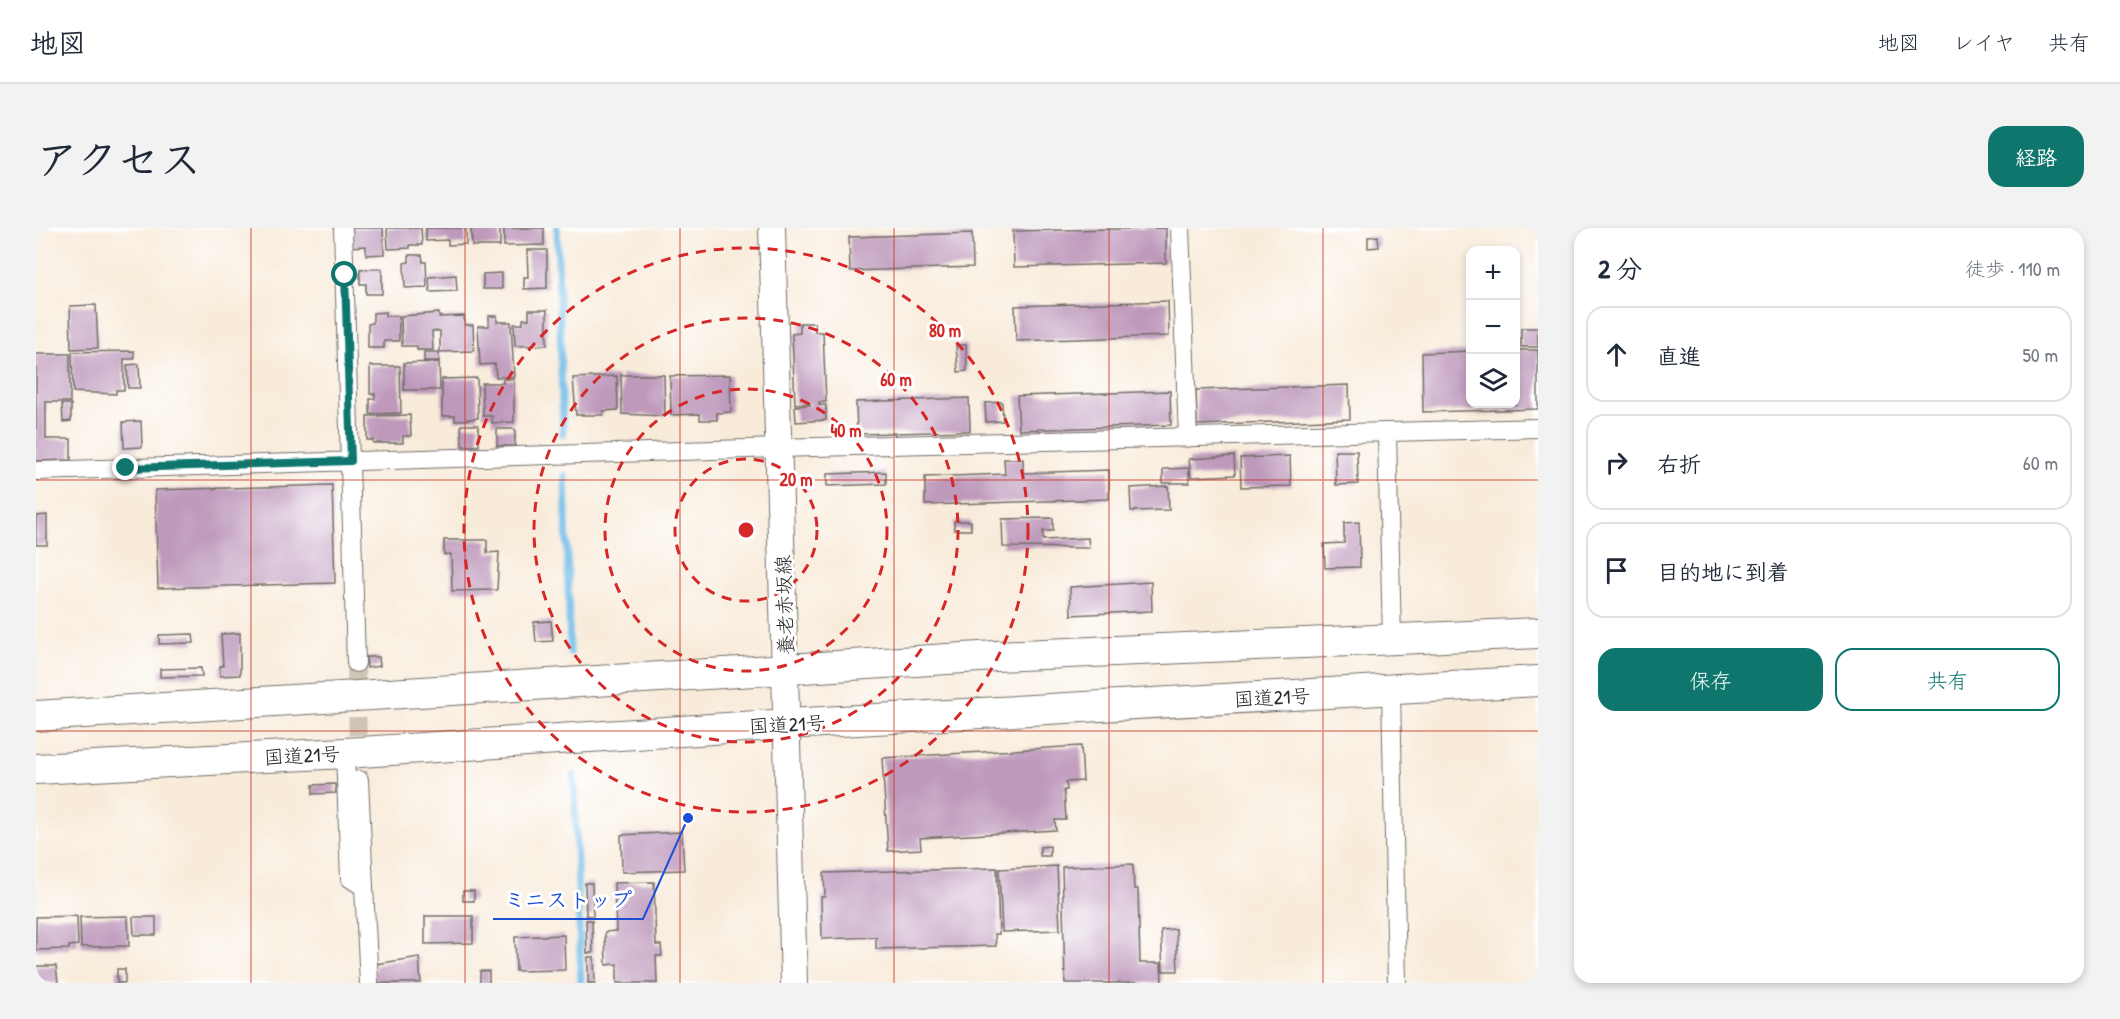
<!DOCTYPE html>
<html lang="ja">
<meta charset="utf-8">
<style>
:root{--surface:#fff;--page:#f2f2f3;--text:#1f2937;--muted:#747a83;--line:#e0e1e3;--accent:#0f766e}
body{margin:0;font-family:"Patrick Hand","Klee One",sans-serif;background:var(--page);color:var(--text)}
.controls{position:absolute;right:18px;top:18px;display:grid;overflow:hidden;border-radius:12px;box-shadow:0 3px 9px #0003}
.controls button{width:54px;height:54px;display:grid;place-items:center;padding:0;border:0;border-bottom:2px solid var(--line);background:var(--surface);color:var(--text);font:30px sans-serif}
.stop{position:absolute;width:18px;height:18px;margin:-14px;border:4px solid #0f766e;border-radius:50%;background:#fff}
.stop.end{background:#0f766e;border-color:#fff;box-shadow:0 2px 6px #0008}
.list{margin:0;padding:0;list-style:none}
h2{display:flex;justify-content:space-between;align-items:center;height:78px;margin:0;padding:0 24px;font-size:26px}
h2 small{font-size:20px;font-weight:400;color:var(--muted)}
.list li{display:grid;grid-template-columns:39px 1fr auto;gap:18px;align-items:center;box-sizing:border-box;height:96px;margin:0 12px 12px;padding:0 12px;border:2px solid var(--line);border-radius:18px}
.list b{display:block;font-size:22px;white-space:nowrap}
.list em{font-size:20px;font-style:normal;color:var(--muted)}
.actions{display:flex;gap:12px;padding:18px 24px}
.actions a{flex:1;padding:14px 0;border:2px solid var(--accent);border-radius:18px;text-align:center;font-size:21px;color:var(--accent)}
.actions .main{background:var(--accent);color:#fff}
.icon{flex:none;width:33px;height:33px;fill:none;stroke:currentColor;stroke-width:2;stroke-linecap:round;stroke-linejoin:round}
.map{position:relative;flex:none;width:1502px;height:755px;overflow:hidden;border-radius:18px}
header{display:flex;align-items:center;gap:36px;box-sizing:border-box;height:84px;padding:0 30px;background:var(--surface);border-bottom:2px solid var(--line)}
header strong{font-size:28px}
nav{display:flex;gap:33px;margin-inline-start:auto;font-size:21px}
.intro{display:flex;align-items:center;justify-content:space-between;box-sizing:border-box;height:144px;padding:0 36px}
h1{margin:0;font-size:42px}
.button{padding:15px 27px;border-radius:18px;background:var(--accent);color:#fff;font-size:21px;font-weight:700}
main{display:flex;gap:36px;padding:0 36px}
aside{flex:1;background:var(--surface);border-radius:18px;box-shadow:0 3px 9px #0003}
.map>svg:first-child{display:block}
.lines{fill:none;stroke-linecap:round;stroke-linejoin:round}
.stream{stroke:#6ebce8;stroke-width:7}
.building{fill:#be99bc}
.minor-tunnel{stroke:#cfc5b7;stroke-width:18;stroke-dasharray:18 9;stroke-linecap:butt}
.minor-casing{stroke:#736e68;stroke-width:20}
.secondary-casing{stroke:#736e68;stroke-width:28}
.trunk-casing{stroke:#736e68;stroke-width:32}
.minor{stroke:#fff;stroke-width:18}
.secondary{stroke:#fff;stroke-width:26}
.trunk{stroke:#fff;stroke-width:30}
.route{stroke:#0f766e;stroke-width:8}
.grid{fill:none;stroke:#c8321e;stroke-width:1.5;stroke-opacity:0.55}
.ring{fill:none;stroke:#d62828;stroke-width:3;stroke-dasharray:10 8}
.labels{text-anchor:middle;dominant-baseline:central;stroke-width:6;stroke-linejoin:round;paint-order:stroke}
.street-label{font-size:20px;fill:#2b2b2b;stroke:#fff}
.centre{fill:#d62828;stroke:#fff;stroke-width:3}
.ring-label{font-size:18px;text-anchor:middle;font-weight:bold;fill:#d62828;stroke:#fff;stroke-width:6;stroke-linejoin:round;paint-order:stroke}
.leader{fill:none;stroke:#1d4ed8;stroke-width:2}
.callout-dot{fill:#1d4ed8;stroke:#fff;stroke-width:2}
.callout-label{font-size:21px;text-anchor:middle;font-weight:bold;fill:#1d4ed8;stroke:#fff;stroke-width:6;stroke-linejoin:round;paint-order:stroke}
</style>
<header>
<strong>地図</strong>
<nav><a>地図</a><a>レイヤ</a><a>共有</a></nav>
</header>
<div class="intro"><h1>アクセス</h1><a class="button">経路</a></div>
<main>
<div class="map">
<svg width="1502" height="755" viewBox="0 0 1502 755">
<rect width="100%" height="100%" fill="#fff"/>
<filter id="ink" filterUnits="userSpaceOnUse"><feTurbulence type="fractalNoise" baseFrequency=".0167" numOctaves="2"/><feDisplacementMap in="SourceGraphic" scale="12" xChannelSelector="R" yChannelSelector="G"/><feConvolveMatrix kernelMatrix="1 2 1 2 8 2 1 2 1" color-interpolation-filters="sRGB"/></filter>
<filter id="wash" filterUnits="userSpaceOnUse"><feTurbulence type="fractalNoise" baseFrequency=".008" numOctaves="4" result="noise"/><feDisplacementMap in="SourceGraphic" scale="24" xChannelSelector="R" yChannelSelector="G"/><feGaussianBlur stdDeviation="1.35" result="paint"/><feColorMatrix in="noise" values="0 0 0 0 0 0 0 0 0 0 0 0 0 0 0 0 0 1.4 0 .05"/><feComposite in="paint" operator="in"/></filter>
<g filter="url(#wash)">
<rect width="100%" height="100%" fill="#f8ebda"/>
<g class="lines">
<path class="stream" d="M521,0L527,206
M529,248L534,425
M538,547L545,755"/>
</g>
<g id="blocks">
<path class="building" d="M312,0H347L348,26L330,27V18L313,19Z
M351,0H385L386,17H374V20L352,21Z
M390,0H430V16L412,17V12L390,13Z
M435,0H464V18H436Z
M468,0H508V17L468,18Z
M1130,0V35L978,39L977,3Z
M936,5L937,39L814,43L813,9Z
M1342,8L1343,19L1332,20V9Z
M491,22H511V60L488,61V49H492Z
M373,27H386L387,34H390L391,59L369,60L368,35L373,34Z
M324,41H346V66H330V56H324Z
M466,45V61H447V46Z
M420,47L421,63L394,64L393,49Z
M1132,73L1133,108L980,113L979,78Z
M60,77L62,120L35,121L34,78Z
M493,82H511V117L479,118L478,96H487V91H493Z
M350,84V88H363V113H348V120H332V96L337,95V85Z
M403,85V89L428,88L429,97H437L438,123L404,124V103H396L397,122H381V118H366L365,88Z
M453,88H461V94H475L478,149H460L459,136L444,137L442,98H453Z
M764,95H779V104H787L790,174H783V177H790V192L760,194L759,178L774,177V175L759,176L756,106L764,105Z
M1485,100H1502V119H1485Z
M920,117H930L931,143L922,144Z
M1480,122H1502V181L1387,184L1386,125L1434,123V176H1480Z
M98,123V131H88V162H80V166L37,164L36,124Z
M388,124H403V133H388Z
M0,126H34V174H10V211H35V232L0,233Z
M403,134L404,162H368V135Z
M103,136L104,160H92L91,137Z
M334,138H364L365,185L334,186V171H339V166H334Z
M585,147H628L629,188L586,186Z
M694,147L695,184L681,185V192H664V186L635,187L634,148Z
M581,148L582,182L567,183V187H540L537,150Z
M441,150L442,190L419,193V188H406V151Z
M467,151H478V194L456,195V188H447L446,155H467Z
M1313,157L1314,191L1161,197L1160,162Z
M1134,163L1135,197L983,202L981,168Z
M933,170L934,203L821,206L820,174Z
M966,174L967,193L950,194L949,175Z
M26,176H35V193L27,194Z
M374,187L375,208H367V215H337V212H331V188Z
M105,193L106,219L88,220L87,194Z
M425,197H442L443,218H426Z
M461,201H479V218H461Z
M1299,223H1321L1322,256L1300,257Z
M1198,228L1199,247L1155,249L1153,231Z
M1254,228L1255,258L1205,259L1204,230Z
M968,231H987V245L1073,242V271L889,277V249L969,246Z
M1153,240V255H1127V241Z
M850,244V256L791,258V246Z
M296,257L299,355L122,360L119,262Z
M1132,258L1133,282L1095,283L1094,260Z
M11,287V317H0V288Z
M1017,290V303H1007V312L1052,310L1053,320L967,319L966,291Z
M918,293H935V302H918Z
M1323,294L1324,339L1289,340L1288,316L1308,315V295Z
M408,312H451V325L463,324L461,362L416,363L415,326L408,327Z
M1115,354L1116,383L1035,387L1034,359Z
M515,393L517,413L500,414L498,394Z
M204,405V447L184,448V438H187L185,406Z
M157,406L158,415L123,416V407Z
M330,429H343L344,438L331,440Z
M165,440L166,448L124,449V441Z
M1045,518L1047,553L1030,554L1031,562H1028L1030,592H1019L1020,602L884,610L885,621L852,623L846,530Z
M299,556L300,565L277,566V557Z
M646,604L648,642L586,644L585,607Z
M1014,618V628H1004V619Z
M1097,636L1098,661H1102L1104,735H1125L1126,755H1029L1026,639Z
M1021,638L1024,702L966,704L963,641Z
M961,640L963,706H959L960,718L840,721V709L786,711L785,669H789L788,645Z
M618,654L620,717H625L626,728H620L621,755H581V736L570,737L569,704L580,703L578,655Z
M549,655H556L557,688H550Z
M427,663H438V673H427Z
M41,688L42,717L33,718V721L0,722V689Z
M92,688L93,718L45,719L44,689Z
M389,688H437V715L389,716Z
M97,689H120V707H98Z
M550,692H556L557,725H551Z
M1140,701L1142,743H1127L1125,702Z
M528,707L529,742L480,743L479,709Z
M383,729L385,755H336L340,736Z
M552,729H558L559,755H552Z
M0,738H20L22,755H0Z
M81,741H89V755H81Z
M444,743H453V755H444Z"/>
</g>
</g>
<g filter="url(#ink)">
<use href="#blocks" fill-opacity="0" stroke="#736e68" stroke-width="1.5"/>
<g class="lines">
<path class="minor-tunnel" d="M320,435L323,552"/>
<g class="minor-casing">
<path id="minor" d="M307,0L320,435
M1144,0L1152,210
M1351,205L1356,411
M0,243L742,220L1502,200
M1355,463L1361,755
M309,525L314,650L328,659L333,755
M323,552L328,659"/>
</g>
<g class="secondary-casing">
<path id="secondary" d="M736,0L758,755"/>
</g>
<g class="trunk-casing">
<path id="trunk" d="M0,488L960,428L1502,405
M0,541L309,525L752,496L1502,453"/>
</g>
<use href="#minor" class="minor"/>
<use href="#secondary" class="secondary"/>
<use href="#trunk" class="trunk"/>
</g>
</g>
<g class="lines" filter="url(#ink)">
<path class="route" d="M90,240L315,233L309,47"/>
</g>
<path class="grid" d="M215,0V755M429,0V755M644,0V755M858,0V755M1073,0V755M1287,0V755M0,252H1502M0,503H1502"/>
<g class="ring">
<circle cx="710" cy="302" r="71"/>
<circle cx="710" cy="302" r="141"/>
<circle cx="710" cy="302" r="212"/>
<circle cx="710" cy="302" r="282"/>
</g>
<g class="labels">
<g class="street-label">
<text transform="translate(748 377) rotate(-92)">養老赤坂線</text>
<text transform="translate(1236 469) rotate(-3)">国道21号</text>
<text transform="translate(751 496) rotate(-3)">国道21号</text>
<text transform="translate(266 527) rotate(-3)">国道21号</text>
</g>
</g>
<circle cx="710" cy="302" r="9" class="centre"/>
<g class="ring-label">
<text x="909" y="109">80 m</text>
<text x="860" y="158">60 m</text>
<text x="810" y="209">40 m</text>
<text x="760" y="258">20 m</text>
</g>
<path class="leader" d="M652 590L607 691H457"/>
<circle class="callout-dot" cx="652" cy="590" r="6"/>
<g class="callout-label">
<text x="532" y="679">ミニストップ</text>
</g>
</svg>
<div class="controls">
<button>+</button>
<button>−</button>
<button><svg class="icon" aria-label="layers" viewBox="0 0 24 24"><path d="M12 4l9 5-9 5-9-5zM3 14l9 5 9-5"/></svg></button>
</div>
<div class="stop" style="left:309px;top:47px"></div>
<div class="stop end" style="left:90px;top:240px"></div>
</div>
<aside>
<h2>2 分<small>徒歩 · 110 m</small></h2>
<ul class="list">
<li><svg class="icon" aria-label="ahead" viewBox="0 0 24 24"><path d="M12 20V5M6 11l6-6 6 6"/></svg><div><b>直進</b></div><em>50 m</em></li>
<li><svg class="icon" aria-label="right" viewBox="0 0 24 24"><path d="M7 20v-9h11M14 6l5 5-5 5"/></svg><div><b>右折</b></div><em>60 m</em></li>
<li><svg class="icon" aria-label="arrive" viewBox="0 0 24 24"><path d="M6 21V4h12l-3 4 3 4H6"/></svg><div><b>目的地に到着</b></div></li>
</ul>
<div class="actions"><a class="main">保存</a><a>共有</a></div>
</aside>
</main>
